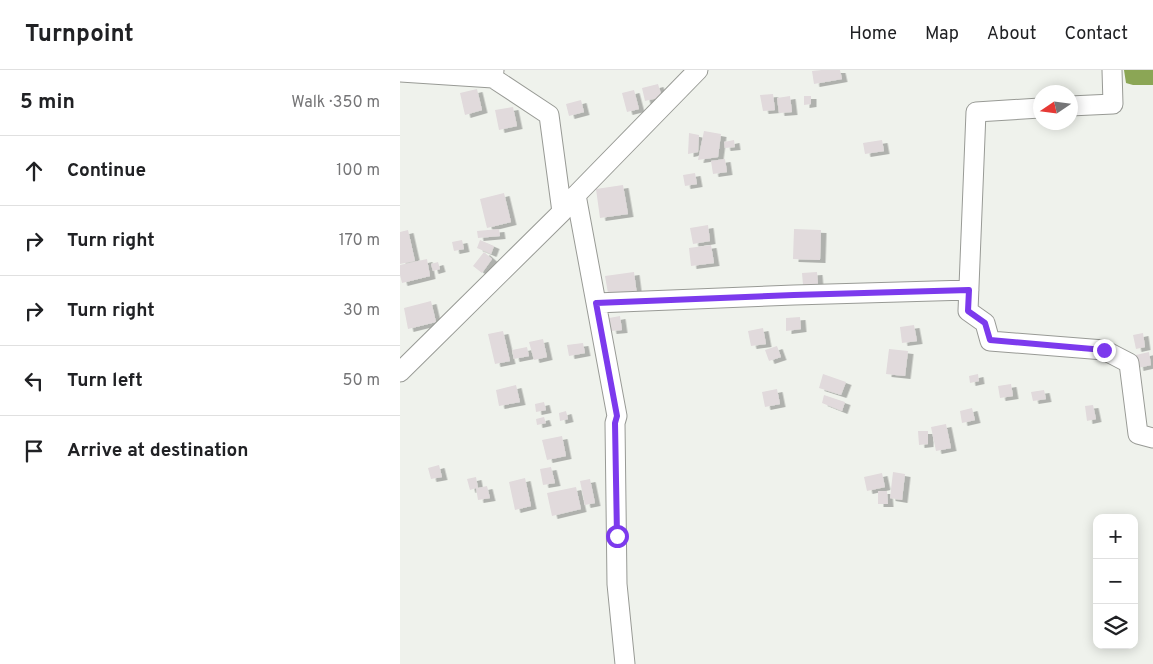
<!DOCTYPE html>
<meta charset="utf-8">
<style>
:root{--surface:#fff;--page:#f2f2f2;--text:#202124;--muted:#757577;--line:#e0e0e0}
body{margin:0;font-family:Overpass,sans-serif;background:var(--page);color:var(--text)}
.controls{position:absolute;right:15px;bottom:15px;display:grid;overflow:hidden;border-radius:10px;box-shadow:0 2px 12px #0003}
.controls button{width:45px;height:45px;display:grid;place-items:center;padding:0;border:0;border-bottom:1px solid var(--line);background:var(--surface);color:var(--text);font:25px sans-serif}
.compass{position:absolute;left:633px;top:15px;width:45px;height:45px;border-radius:50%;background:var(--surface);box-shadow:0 2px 12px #0003;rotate:257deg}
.stop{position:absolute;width:15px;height:15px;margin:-11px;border:4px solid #7c3aed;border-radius:50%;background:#fff}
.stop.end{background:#7c3aed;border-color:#fff;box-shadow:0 1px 5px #0008}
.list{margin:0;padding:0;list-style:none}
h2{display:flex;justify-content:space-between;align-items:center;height:65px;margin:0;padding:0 20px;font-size:21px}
h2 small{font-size:16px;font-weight:400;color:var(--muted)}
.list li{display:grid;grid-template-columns:32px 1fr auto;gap:15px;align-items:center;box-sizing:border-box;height:70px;padding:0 20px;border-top:1px solid var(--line)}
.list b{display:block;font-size:19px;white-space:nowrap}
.list em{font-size:16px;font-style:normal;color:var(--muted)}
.icon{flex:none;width:28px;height:28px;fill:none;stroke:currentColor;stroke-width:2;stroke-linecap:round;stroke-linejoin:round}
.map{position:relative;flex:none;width:753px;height:594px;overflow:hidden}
header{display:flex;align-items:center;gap:30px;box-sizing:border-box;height:70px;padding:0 25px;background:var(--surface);border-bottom:1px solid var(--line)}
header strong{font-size:24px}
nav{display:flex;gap:28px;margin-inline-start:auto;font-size:18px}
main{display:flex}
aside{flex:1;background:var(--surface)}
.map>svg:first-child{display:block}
.water{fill:#8ba655}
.building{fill:#e1dadc;filter:url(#shadow)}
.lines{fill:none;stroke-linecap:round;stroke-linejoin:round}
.minor-casing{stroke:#989a95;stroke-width:21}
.minor{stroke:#fff;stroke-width:19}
.route{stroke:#7c3aed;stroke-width:6}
</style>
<header>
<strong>Turnpoint</strong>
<nav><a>Home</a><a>Map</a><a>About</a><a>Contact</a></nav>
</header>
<main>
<aside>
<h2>5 min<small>Walk · 350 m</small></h2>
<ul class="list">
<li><svg class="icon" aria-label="ahead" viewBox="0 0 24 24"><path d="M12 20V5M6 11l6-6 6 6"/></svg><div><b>Continue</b></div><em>100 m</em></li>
<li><svg class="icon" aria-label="right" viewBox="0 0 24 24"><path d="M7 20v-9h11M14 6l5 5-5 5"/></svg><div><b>Turn right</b></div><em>170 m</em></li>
<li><svg class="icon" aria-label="right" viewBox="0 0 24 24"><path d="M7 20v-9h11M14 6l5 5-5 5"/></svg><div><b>Turn right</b></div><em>30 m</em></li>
<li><svg class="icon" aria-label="left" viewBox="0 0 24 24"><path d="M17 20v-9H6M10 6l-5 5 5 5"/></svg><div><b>Turn left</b></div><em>50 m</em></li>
<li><svg class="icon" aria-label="arrive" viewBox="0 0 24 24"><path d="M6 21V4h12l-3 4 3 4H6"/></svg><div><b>Arrive at destination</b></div></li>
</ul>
</aside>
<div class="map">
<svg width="753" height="594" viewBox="0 0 753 594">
<defs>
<filter id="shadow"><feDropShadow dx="5.5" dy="3" stdDeviation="0" flood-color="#0004"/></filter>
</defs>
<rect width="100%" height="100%" fill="#eff2ec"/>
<path class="water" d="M724,0H753V15H733L726,13Z"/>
<path class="building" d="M422,0H440L442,9L414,14L412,1Z
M258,14L262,27L245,31L242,18Z
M77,19L82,40L65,45L60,23Z
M234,20L239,39L227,42L222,23Z
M373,24L375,40L363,41L360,25Z
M390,26L392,42L379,43L377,28Z
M404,26H411V34L404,35Z
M181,30L184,42L169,46L166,34Z
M113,37L117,56L99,60L95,40Z
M304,61L321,64L318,87L298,90Z
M289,63L299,65L298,82L288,84Z
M334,70L335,77L325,78L324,72Z
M482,70L484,81L465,84L463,73Z
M325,89L327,102L313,104L311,91Z
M295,103L297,114L285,116L283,105Z
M223,115L228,144L200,148L196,119Z
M104,123L111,152L87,158L80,129Z
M308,155L310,171L293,174L290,158Z
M99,159L100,166L78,168L77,161Z
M394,159L421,160L420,190L393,189Z
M8,160L15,191L0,194V162Z
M62,170L64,179L54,181L52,172Z
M80,170L94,176L91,184L77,178Z
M311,175L314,193L291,196L289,178Z
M84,182L92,189L82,203L73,196Z
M27,189L30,206L2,213L0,205V195Z
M38,192L40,199L33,201L31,194Z
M234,202L237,225L209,229L205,206Z
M417,202L418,214L403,215L402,203Z
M31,231L36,252L8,259L4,238Z
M220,246L222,260L211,261L209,248Z
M400,247L401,259L386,261V248Z
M514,255L517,271L502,273L500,257Z
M363,258L366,274L351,276L348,261Z
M103,261L110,291L95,294L88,264Z
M743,263L745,277L736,279L733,265Z
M143,269L147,287L134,290L129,272Z
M183,273L185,283L169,286L167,275Z
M377,276L381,287L369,291L365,280Z
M127,277L129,286L114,289L112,280Z
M489,279L508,281L505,306L486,304Z
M749,282L751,295L738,298L736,285Z
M423,304L446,312L441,325L419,318Z
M578,304L579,311L570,313L569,306Z
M611,314L613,326L600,328L598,316Z
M116,315L120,332L99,336L96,320Z
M377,319L380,334L365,337L362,322Z
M644,320L646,329L633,331L631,322Z
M424,325L445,332L442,341L422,333Z
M144,332L146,340L136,342L135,334Z
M693,335L696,349L687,351L685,336Z
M572,338L575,350L562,353L560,341Z
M166,341L168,349L160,351L159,343Z
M144,347L146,353L137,355L136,349Z
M546,354L551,378L536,381L531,357Z
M518,361H528V374L519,375Z
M162,366L166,386L147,390L142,370Z
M39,395L42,407L31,409L28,398Z
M151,397L155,413L143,415L140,399Z
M493,402L505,404L502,430L490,428Z
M482,403L485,417L467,421L464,407Z
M76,407L78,418L87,416L90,428L78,430L76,418L70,420L67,409Z
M125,408L131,436L115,440L109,412Z
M190,409L195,433L185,435L180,411Z
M176,417L181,439L152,446L147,423Z
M478,421H487L488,434H478Z"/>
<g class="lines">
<g class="minor-casing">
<path id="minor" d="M94,0L93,8L149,45L162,142
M0,2L93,8
M670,36L713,34L712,0
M640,38L576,42L568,241L585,253L590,271L704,280L729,293L738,364L753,368
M176,125L217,346L215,353L217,514L225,594
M196,233L394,225L569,220
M0,302L162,142L176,125L298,0"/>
</g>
<use href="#minor" class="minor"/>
</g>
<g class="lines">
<path class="route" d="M217,466L215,353L217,346L196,233L394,225L569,220L568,241L585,253L590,270L704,280"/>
</g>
</svg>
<div class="controls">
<button>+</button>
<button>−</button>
<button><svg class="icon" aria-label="layers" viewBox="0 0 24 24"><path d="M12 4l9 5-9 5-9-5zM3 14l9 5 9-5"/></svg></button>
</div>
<svg class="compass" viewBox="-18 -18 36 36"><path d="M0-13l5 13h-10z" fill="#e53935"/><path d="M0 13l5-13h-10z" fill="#757577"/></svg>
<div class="stop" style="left:217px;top:466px"></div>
<div class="stop end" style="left:704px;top:280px"></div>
</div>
</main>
